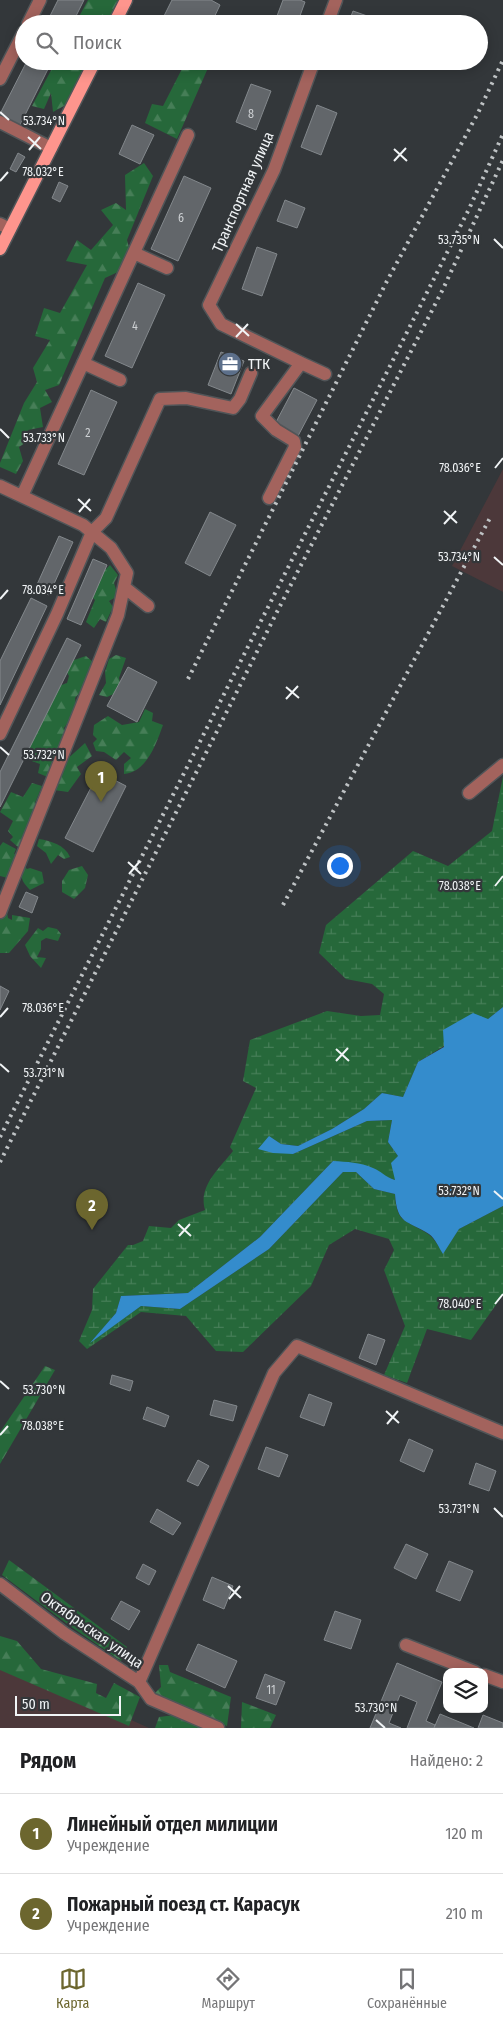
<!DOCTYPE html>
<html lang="ru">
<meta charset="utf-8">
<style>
:root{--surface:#fff;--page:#f2f2f2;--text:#202124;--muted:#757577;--line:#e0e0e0;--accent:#6c662e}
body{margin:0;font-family:"Fira Sans Condensed",sans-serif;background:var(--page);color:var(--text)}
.controls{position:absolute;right:15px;bottom:15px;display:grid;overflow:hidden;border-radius:10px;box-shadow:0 2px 12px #0003}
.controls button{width:45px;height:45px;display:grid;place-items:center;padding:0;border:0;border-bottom:1px solid var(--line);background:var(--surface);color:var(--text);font:25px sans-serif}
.scale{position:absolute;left:15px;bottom:12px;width:106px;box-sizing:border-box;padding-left:5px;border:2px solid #f1f4f6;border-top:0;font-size:14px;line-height:18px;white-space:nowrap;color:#f1f4f6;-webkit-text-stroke:4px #33373a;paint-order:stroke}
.you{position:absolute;left:339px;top:865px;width:18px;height:18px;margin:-12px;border:4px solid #fff;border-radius:50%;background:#1a73e8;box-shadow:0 0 0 8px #1a73e833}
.badge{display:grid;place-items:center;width:32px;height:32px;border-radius:50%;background:var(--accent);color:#fff;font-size:16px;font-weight:700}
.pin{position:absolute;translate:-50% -41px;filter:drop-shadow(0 1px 2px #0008)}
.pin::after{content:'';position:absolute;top:26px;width:18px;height:15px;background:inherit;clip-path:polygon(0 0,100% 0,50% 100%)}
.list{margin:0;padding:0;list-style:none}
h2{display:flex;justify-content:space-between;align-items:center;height:65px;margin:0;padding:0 20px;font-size:21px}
h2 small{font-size:16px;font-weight:400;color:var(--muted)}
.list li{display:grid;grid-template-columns:32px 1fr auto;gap:15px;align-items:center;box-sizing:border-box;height:80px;padding:0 20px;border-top:1px solid var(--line)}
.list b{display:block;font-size:19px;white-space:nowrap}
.list p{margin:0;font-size:16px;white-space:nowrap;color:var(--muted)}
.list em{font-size:16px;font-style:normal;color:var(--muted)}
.icon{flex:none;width:28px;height:28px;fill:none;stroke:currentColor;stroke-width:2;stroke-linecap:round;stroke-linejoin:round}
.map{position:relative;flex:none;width:503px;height:1728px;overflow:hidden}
.search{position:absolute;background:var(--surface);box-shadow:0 2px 12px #0003;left:15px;right:15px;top:15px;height:55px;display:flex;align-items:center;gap:12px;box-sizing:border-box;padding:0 18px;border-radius:28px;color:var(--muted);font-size:19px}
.sheet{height:225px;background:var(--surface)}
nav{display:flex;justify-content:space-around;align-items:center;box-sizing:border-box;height:70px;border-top:1px solid var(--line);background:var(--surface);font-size:14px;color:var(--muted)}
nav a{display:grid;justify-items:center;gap:2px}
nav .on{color:var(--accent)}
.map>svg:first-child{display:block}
.industrial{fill:#4c383a}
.forest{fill:url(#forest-firs)}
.wetland{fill:url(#wetland-marsh)}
.water{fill:#348ccc}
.building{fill:#62666a;stroke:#83888c}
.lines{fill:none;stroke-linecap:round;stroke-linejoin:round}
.minor-casing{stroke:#515558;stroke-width:15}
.major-casing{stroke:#515558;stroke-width:15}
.minor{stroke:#a3635d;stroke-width:12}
.major{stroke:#fe958d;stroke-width:12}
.rail{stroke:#bec2c4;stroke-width:4;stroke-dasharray:2.5 5;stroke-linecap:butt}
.ticks{fill:none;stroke:#f1f4f6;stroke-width:2}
.labels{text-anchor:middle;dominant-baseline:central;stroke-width:4.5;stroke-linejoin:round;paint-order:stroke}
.number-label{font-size:12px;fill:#cdd0d3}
.street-label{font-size:15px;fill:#f1f4f6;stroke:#33373a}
.poi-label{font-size:15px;fill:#f1f4f6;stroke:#33373a;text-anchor:start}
.ticks-label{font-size:12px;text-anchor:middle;fill:#f1f4f6;stroke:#33373a;stroke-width:4.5;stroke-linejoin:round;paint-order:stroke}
</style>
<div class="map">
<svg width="503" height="1728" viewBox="0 0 503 1728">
<defs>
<pattern id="forest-firs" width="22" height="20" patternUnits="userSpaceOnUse" patternTransform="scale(1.25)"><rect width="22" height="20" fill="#26683a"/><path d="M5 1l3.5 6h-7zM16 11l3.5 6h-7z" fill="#467e57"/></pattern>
<pattern id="wetland-marsh" width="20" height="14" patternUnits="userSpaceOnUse" patternTransform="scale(1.25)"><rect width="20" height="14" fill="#26683a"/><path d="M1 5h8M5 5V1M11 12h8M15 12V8" fill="none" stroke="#467e57"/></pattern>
</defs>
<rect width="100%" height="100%" fill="#33373a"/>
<path class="industrial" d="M503,469V592L452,566Z
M0,1661L149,1728H0Z"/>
<path class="forest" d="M88,0H118L107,24H75Z
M56,61H89L71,102L53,112L51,93L44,109L32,106Z
M186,61H211L177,139L145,123L152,104L163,106Z
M144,163L153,176L127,240L130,251L118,272L105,278L59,385L45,390L52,402L40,408L43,427L28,430L31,439L19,447L23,461L16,474L0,467V463L24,403L37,382L33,368L50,340L35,336L44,308L60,313L87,265L66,261L77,240L91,250L113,225L101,210L116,203L126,210L125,175Z
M110,565L118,575L114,583L118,596L109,601L113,607L106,622L100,619L94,628L86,622L95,600L91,596L103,572Z
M116,655L126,658L119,678L121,686L118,692L107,697L99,695L106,683L105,672L109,659Z
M86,656L94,663L89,682L75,698C78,711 71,718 64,728L67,734L64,762L85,743L92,756L77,767L81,774L68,792L54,790L55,780L38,773L40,764L29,760L25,746L56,687L67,683L69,676L64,667L71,661Z
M145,709L153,713L152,721L163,725C156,744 147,772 124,774V764L131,758L124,752L116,760L104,752L96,751L93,743L97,739L93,735L94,725L108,716L122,725L139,722Z
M32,783L42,786L35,803L37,812L29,822L33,825L19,848L10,840L13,837L8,831L13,821L0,812L11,792L23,797Z
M39,839C51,841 65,845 70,857L64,859L58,855L51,864L46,853L37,846Z
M3,842L16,849L14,854L18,853L8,878L0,876V846Z
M24,866L27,869L30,868L42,872L44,883L30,890C22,882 19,877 24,866Z
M82,866L88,875L85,888L74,899L62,892V881L69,870Z
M7,912L8,918L12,920V915L30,918L28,931L9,953H0V913Z
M48,927L57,929L61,934L58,941L46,938L41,941V949L37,957L46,958L41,968L30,956L25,945L38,928L43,931Z
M45,1366L55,1370L0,1464V1432Z
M9,1560L127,1647L121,1661L70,1626L2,1575Z
M0,1636L17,1641L41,1669L97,1684L96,1693L106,1698L114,1683L140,1697L129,1726L0,1670Z
M159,1665H168L170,1672L231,1697L227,1726L191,1713L181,1704L173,1708L153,1695L161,1687Z
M242,1702L276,1715L270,1728H241Z
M183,1714L209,1728H155L159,1717Z"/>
<path class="wetland" d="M503,776V1007L488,1019L418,1062L403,1097L382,1093L364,1109L332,1129L298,1146L281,1144L269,1136L293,1154L367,1121L392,1120L388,1142L398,1156L395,1180L384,1176L375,1169L333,1161L260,1237L188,1293L121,1296L116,1313L92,1341L141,1306L180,1309L269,1249L343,1172H356L374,1189L395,1194C396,1224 407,1220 428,1234C434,1238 439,1247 443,1253L459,1229L503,1206V1295L471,1340L427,1329L407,1383L384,1375L405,1326L384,1270L394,1250L389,1239L355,1229L329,1245L311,1286L243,1352L216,1351L186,1316L141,1312L87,1349L79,1341L92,1310L93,1289L128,1245H133L143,1241L149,1226L171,1228L179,1220L205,1210C198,1186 219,1169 233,1151L230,1147L256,1088L243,1081L250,1040L327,1011L361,1016L380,1015L384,994L372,984L346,979L319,953L326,925L413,851L448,866L492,831Z"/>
<path class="water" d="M503,1007V1206L459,1229L443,1254C439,1248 435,1238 429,1234C407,1220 397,1225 395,1194L374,1189L356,1172H343L269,1249L180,1309L141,1306L90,1343L116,1313L121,1296L188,1293L260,1237L333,1161C347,1162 360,1162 373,1168C381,1171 385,1177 395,1180L391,1163L398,1156L388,1142L392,1120L367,1121L293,1154L273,1153L258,1149L269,1136L281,1144L298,1146L332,1129L364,1109L382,1093L403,1097L418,1062L444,1047L443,1030L473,1013L488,1019Z"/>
<path class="building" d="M58,0H84L72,24H46Z
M172,0H211L220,5L211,24H164L161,22Z
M283,0H300L305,2L297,24H274Z
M353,11L373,18L371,24H348Z
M27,61H52L20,125L0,114Z
M251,84L271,91L256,130L236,122Z
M317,105L337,113L321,155L301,147Z
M132,125L154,135L140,164L119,154Z
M18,153L25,157L16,172L10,169Z
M184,176L211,188L178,261L151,249Z
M59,182L68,186L60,202L52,198Z
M285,200L305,208L297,228L277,221Z
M257,247L277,254L262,296L242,289Z
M138,283L165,295L132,368L105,356Z
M221,352L244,361L231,394L208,385Z
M294,388L317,400L298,436L275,424Z
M91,390L117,402L84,475L58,464Z
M210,512L236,525L210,576L185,563Z
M59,536L73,542L49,595L35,589Z
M93,559L107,565L81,625L67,619Z
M31,598L47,606L0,705V661Z
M67,638L81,645L0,807V772Z
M128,667L157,682L137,722L107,706Z
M99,772L126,786L93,852L65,838Z
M26,892L38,897L32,913L19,907Z
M0,986L9,991L0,1010Z
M368,1334L385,1340L376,1365L359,1358Z
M112,1375L133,1381L130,1391L110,1384Z
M309,1394L332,1403L324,1426L300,1417Z
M214,1400L237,1406L233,1421L210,1415Z
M147,1407L169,1416L165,1427L143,1419Z
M409,1439L433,1450L424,1472L400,1461Z
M266,1447L288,1455L279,1477L258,1469Z
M198,1460L209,1466L198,1486L187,1481Z
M476,1463L496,1471L489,1491L469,1484Z
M157,1509L181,1523L173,1535L150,1522Z
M406,1544L428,1554L416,1579L394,1568Z
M449,1561L473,1571L460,1601L436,1591Z
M143,1564L156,1571L149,1585L136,1578Z
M212,1577L233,1586L224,1609L203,1600Z
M121,1601L140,1611L129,1630L111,1619Z
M335,1611L361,1620L351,1649L324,1640Z
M198,1644L237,1661L225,1688L186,1670Z
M397,1663L442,1682L426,1721L435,1725L434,1728H407L417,1702L400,1695L389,1723L401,1728H370Z
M265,1674L285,1682L276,1705L256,1698Z
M440,1714L474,1728H434Z
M483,1715L503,1723V1728H478Z"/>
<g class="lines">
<g class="minor-casing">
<path id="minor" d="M28,24L40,0
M327,24L336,0
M0,79L24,32
M0,122L51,148
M0,224L10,229
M134,253L167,268
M83,363L120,380
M301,363L325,374
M0,486L83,525L111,548L127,573L118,615L0,912
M22,496L188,135
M269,498L295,447L294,441L276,430L262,416L301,363L221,324L209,305L274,170L314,61
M124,587L148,606
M0,734L57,614L92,532L106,518L160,399L186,398L233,408L240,399L251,373
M469,793L503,765
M0,1584L64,1633L139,1682L151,1699L218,1728
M406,1645L475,1672
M484,1675L503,1682
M139,1682L274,1373L297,1346L503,1433"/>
</g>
<g class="major-casing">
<path id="major" d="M114,24L126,0
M0,249L95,61"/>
</g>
<use href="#minor" class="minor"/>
<use href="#major" class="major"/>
<path class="rail" d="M188,679L387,281L478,113L503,60
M283,905L490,518
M0,1137L393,360L469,209L503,134
M0,1162L280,606L443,289L503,160"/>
</g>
<path class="ticks" d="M0,112L9,120M28,137L41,149M394,149L407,161M29,150L40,137M394,161L406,148M0,181L8,172M494,239L503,248M236,324L249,336M236,337L248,324M0,429L9,438M495,468L503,458M78,499L91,511M444,511L457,523M79,512L90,499M444,524L456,511M494,557L503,565M0,599L8,590M286,687L299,698M286,699L298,686M0,747L9,755M128,862L141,874M129,874L140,861M495,886L503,876M0,1017L8,1008M336,1049L349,1061M336,1061L348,1048M0,1064L9,1072M494,1191L503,1199M178,1224L191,1236M179,1236L190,1224M495,1304L503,1294M0,1381L9,1389M386,1411L399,1423M387,1424L398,1411M0,1435L8,1426M494,1508L503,1517M228,1586L241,1598M229,1599L240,1586M376,1720L385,1728"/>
<defs>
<g id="office-disc" transform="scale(1.25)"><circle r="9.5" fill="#5c6f8a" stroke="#33373a"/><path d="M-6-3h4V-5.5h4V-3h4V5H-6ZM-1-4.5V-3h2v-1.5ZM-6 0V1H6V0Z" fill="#fff"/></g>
</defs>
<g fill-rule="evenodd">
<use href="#office-disc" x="230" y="364"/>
</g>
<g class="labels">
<g class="number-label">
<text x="251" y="114">8</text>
<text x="181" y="218">6</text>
<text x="135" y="326">4</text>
<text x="88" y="433">2</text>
<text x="271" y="1690">11</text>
</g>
<g class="street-label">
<text transform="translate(243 192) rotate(-66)">Транспортная улица</text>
<text transform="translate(92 1630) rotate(35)">Октябрьская улица</text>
</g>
<g class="poi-label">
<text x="248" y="364">ТТК</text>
</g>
</g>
<g class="ticks-label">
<text x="44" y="125">53.734°N</text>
<text x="43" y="176">78.032°E</text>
<text x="459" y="244">53.735°N</text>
<text x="44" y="442">53.733°N</text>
<text x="460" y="472">78.036°E</text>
<text x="459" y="561">53.734°N</text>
<text x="43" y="594">78.034°E</text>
<text x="44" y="759">53.732°N</text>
<text x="460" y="890">78.038°E</text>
<text x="43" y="1012">78.036°E</text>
<text x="44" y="1077">53.731°N</text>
<text x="459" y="1195">53.732°N</text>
<text x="460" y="1308">78.040°E</text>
<text x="44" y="1394">53.730°N</text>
<text x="43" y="1430">78.038°E</text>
<text x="459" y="1513">53.731°N</text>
<text x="376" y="1712">53.730°N</text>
</g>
</svg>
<div class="controls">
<button><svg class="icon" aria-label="layers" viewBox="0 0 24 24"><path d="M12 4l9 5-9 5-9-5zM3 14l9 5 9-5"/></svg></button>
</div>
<div class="scale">50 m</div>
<div class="you"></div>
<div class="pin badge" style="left:101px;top:802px">1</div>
<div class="pin badge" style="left:92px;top:1230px">2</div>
<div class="search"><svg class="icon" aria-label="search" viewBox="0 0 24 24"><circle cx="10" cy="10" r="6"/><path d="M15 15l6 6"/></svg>Поиск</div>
</div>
<section class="sheet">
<h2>Рядом<small>Найдено: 2</small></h2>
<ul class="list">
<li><span class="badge">1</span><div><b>Линейный отдел милиции</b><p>Учреждение</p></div><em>120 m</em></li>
<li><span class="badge">2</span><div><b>Пожарный поезд ст. Карасук</b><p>Учреждение</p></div><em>210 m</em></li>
</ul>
</section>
<nav>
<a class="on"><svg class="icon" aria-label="map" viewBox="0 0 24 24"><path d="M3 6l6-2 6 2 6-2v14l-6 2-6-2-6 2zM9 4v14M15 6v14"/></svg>Карта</a>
<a><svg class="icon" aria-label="directions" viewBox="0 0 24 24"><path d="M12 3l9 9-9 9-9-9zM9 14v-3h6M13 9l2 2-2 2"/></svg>Маршрут</a>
<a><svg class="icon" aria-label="saved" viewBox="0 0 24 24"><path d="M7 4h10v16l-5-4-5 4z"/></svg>Сохранённые</a>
</nav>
